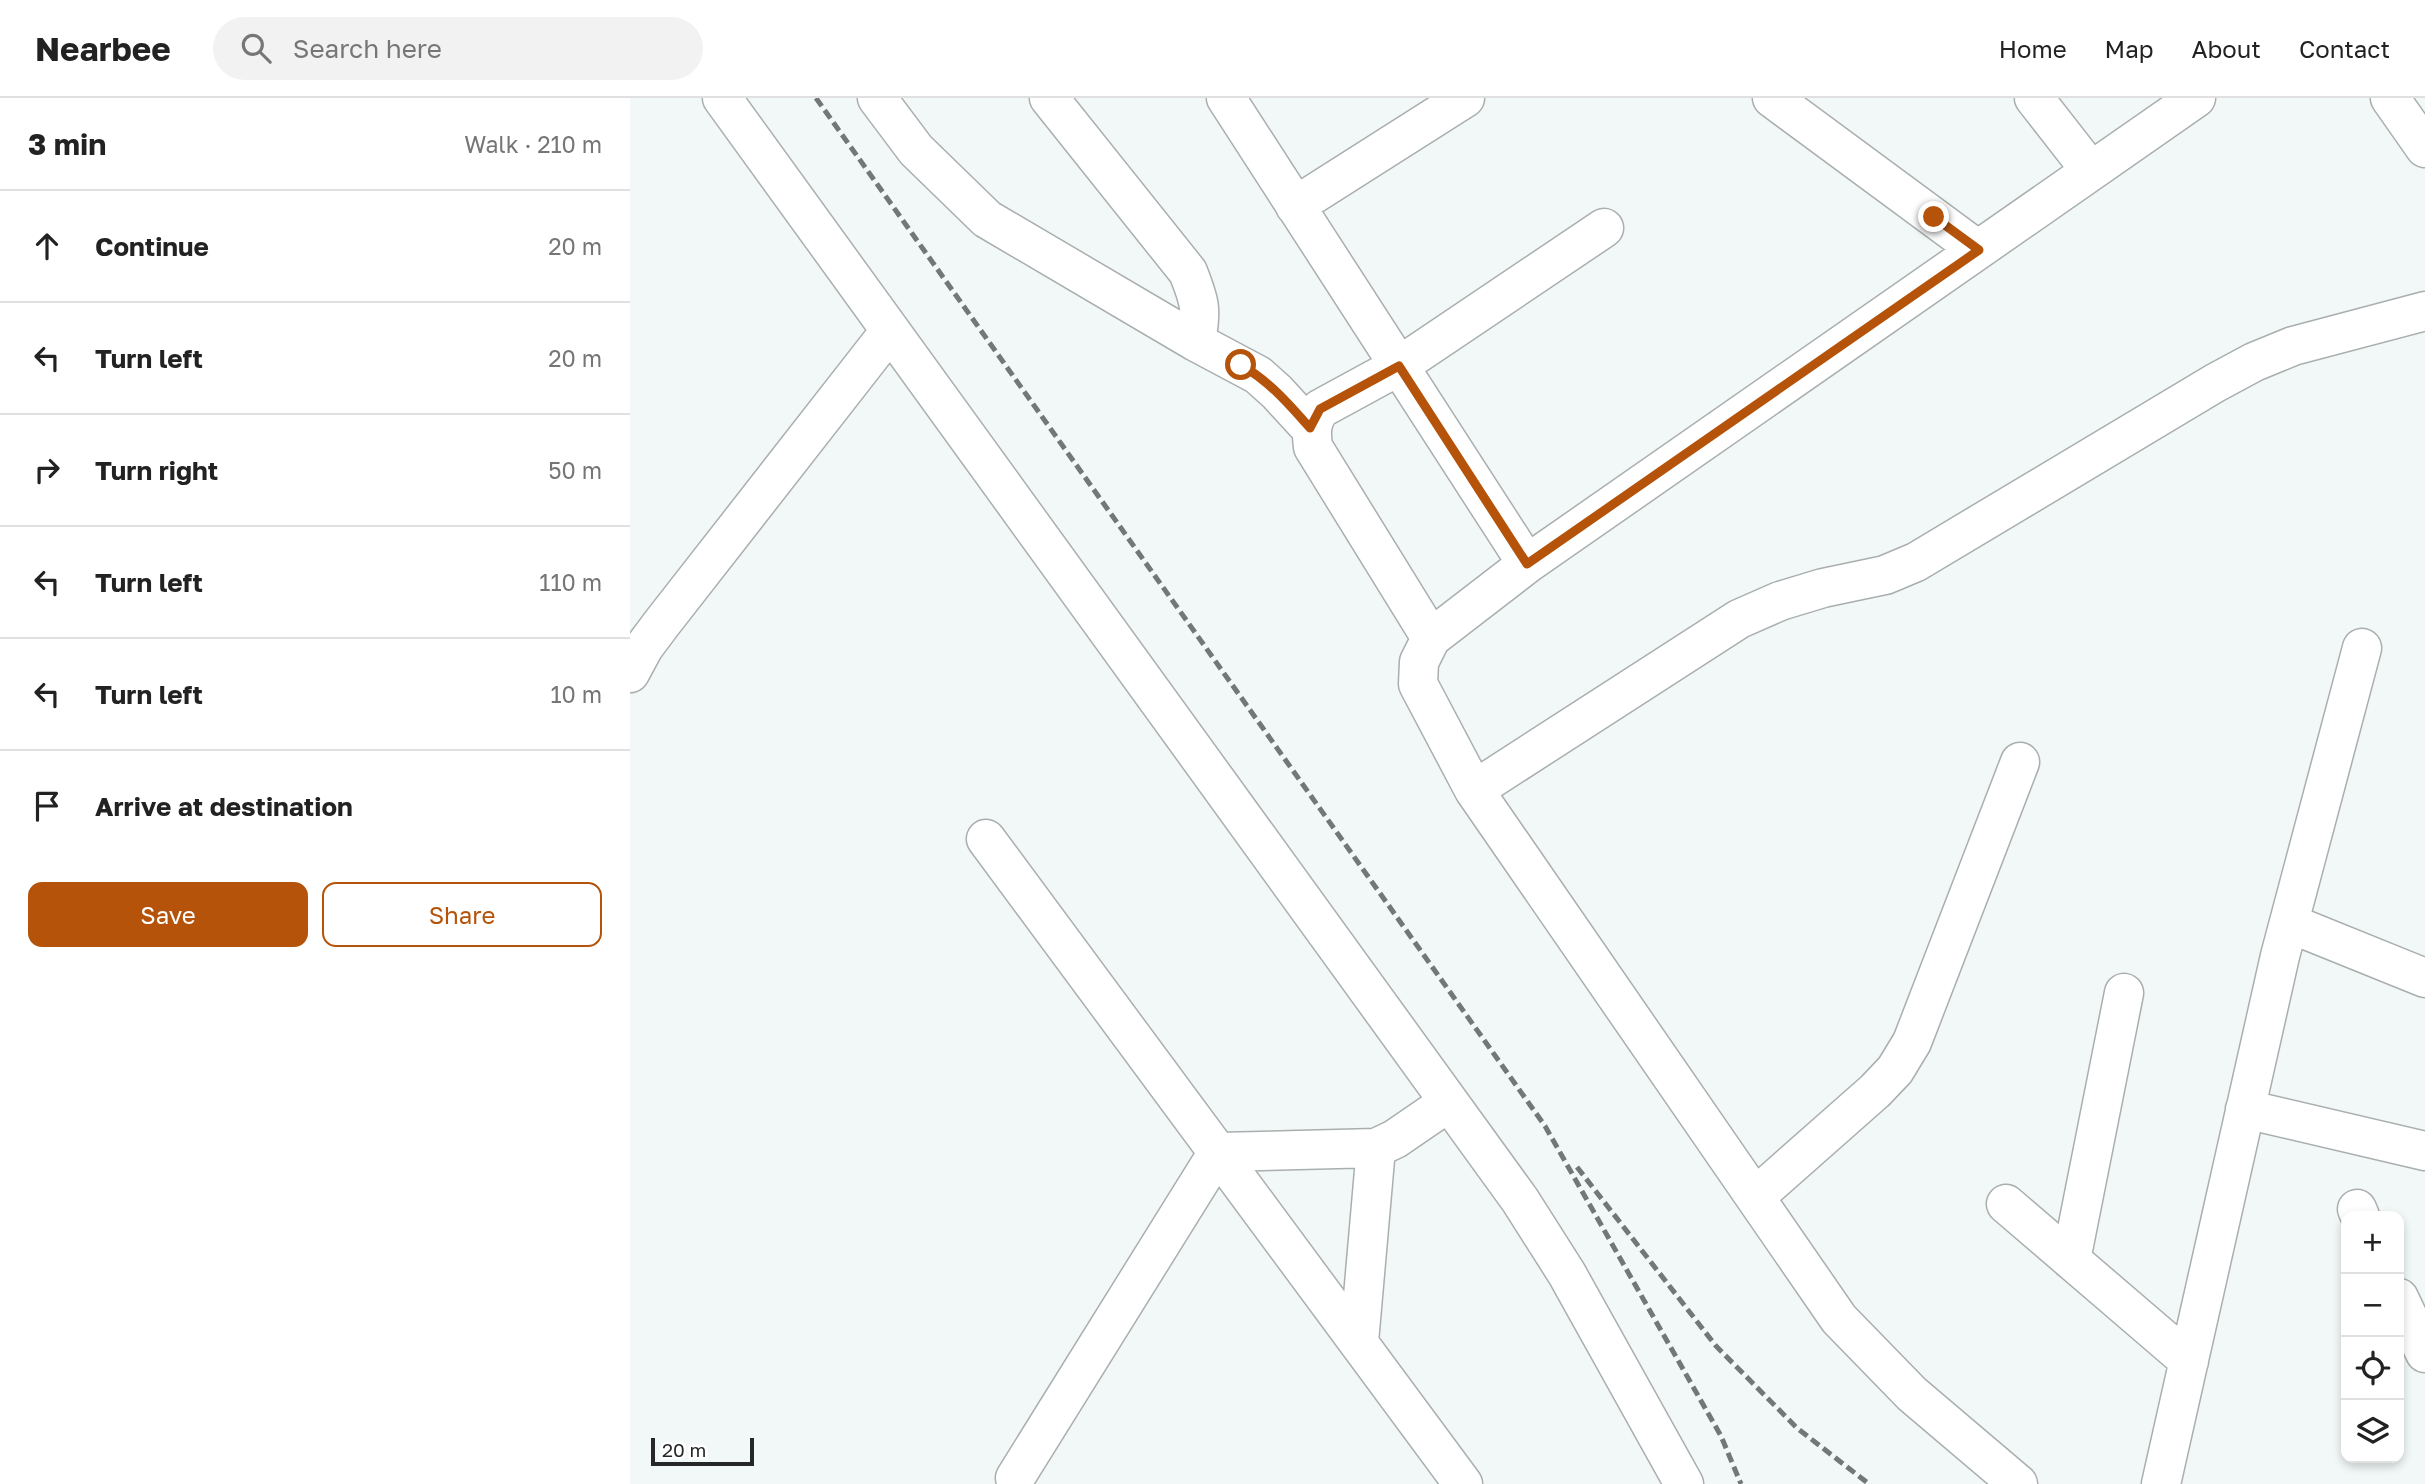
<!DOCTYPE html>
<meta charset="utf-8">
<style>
:root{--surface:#fff;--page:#f2f2f2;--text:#222;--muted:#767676;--line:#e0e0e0;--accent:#b45309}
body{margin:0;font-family:"Golos Text",sans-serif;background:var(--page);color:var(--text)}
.controls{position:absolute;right:21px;bottom:21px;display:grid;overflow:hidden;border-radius:14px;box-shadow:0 4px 10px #0003}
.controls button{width:63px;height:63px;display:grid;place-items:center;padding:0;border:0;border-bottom:2px solid var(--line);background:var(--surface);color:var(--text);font:35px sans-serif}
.scale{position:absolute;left:21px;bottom:18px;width:103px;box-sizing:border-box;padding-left:7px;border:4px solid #252827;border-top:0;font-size:19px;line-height:24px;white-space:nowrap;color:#252827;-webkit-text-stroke:5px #fff;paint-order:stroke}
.stop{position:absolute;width:21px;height:21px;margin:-16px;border:5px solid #b45309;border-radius:50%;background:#fff}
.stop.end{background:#b45309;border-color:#fff;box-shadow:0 2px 7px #0008}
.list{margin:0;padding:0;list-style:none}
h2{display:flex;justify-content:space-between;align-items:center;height:91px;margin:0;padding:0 28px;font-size:30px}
h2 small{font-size:23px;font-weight:400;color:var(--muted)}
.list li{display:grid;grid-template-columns:46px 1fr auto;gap:21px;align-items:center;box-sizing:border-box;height:112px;padding:0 28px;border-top:2px solid var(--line)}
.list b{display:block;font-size:26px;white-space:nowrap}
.list em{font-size:23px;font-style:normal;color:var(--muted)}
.actions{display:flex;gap:14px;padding:21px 28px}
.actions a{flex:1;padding:16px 0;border:2px solid var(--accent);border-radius:14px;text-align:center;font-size:24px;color:var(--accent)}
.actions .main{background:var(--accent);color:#fff}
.icon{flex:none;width:38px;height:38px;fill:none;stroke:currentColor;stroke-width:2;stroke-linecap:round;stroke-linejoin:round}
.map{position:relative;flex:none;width:1795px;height:1386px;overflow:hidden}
header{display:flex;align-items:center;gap:42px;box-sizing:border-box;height:98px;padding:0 35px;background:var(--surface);border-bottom:2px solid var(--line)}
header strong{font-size:33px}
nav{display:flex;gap:38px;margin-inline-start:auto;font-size:24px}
.search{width:490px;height:63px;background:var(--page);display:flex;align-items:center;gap:18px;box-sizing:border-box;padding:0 24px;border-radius:38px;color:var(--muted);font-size:26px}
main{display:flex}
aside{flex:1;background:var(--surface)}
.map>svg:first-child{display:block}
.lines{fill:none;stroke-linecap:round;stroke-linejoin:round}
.minor-casing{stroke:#a9afae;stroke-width:41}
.minor{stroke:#fff;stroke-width:38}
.rail{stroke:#737776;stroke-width:5;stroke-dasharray:10 5;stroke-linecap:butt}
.route{stroke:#b45309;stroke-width:9}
</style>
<header>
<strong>Nearbee</strong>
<div class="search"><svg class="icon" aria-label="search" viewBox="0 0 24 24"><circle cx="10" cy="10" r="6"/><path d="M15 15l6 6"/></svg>Search here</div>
<nav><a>Home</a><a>Map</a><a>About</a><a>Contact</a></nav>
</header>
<main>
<aside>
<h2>3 min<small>Walk · 210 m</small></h2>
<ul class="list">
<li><svg class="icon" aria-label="ahead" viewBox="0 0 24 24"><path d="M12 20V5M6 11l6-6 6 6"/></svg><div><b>Continue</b></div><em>20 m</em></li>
<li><svg class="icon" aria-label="left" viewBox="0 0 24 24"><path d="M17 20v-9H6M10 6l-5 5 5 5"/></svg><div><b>Turn left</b></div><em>20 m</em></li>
<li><svg class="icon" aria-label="right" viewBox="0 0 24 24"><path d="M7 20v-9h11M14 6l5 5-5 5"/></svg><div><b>Turn right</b></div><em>50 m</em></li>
<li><svg class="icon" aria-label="left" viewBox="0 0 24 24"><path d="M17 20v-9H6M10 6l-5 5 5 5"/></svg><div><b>Turn left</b></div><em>110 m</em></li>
<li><svg class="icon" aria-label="left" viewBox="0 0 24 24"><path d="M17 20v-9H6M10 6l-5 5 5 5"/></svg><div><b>Turn left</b></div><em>10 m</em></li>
<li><svg class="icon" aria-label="arrive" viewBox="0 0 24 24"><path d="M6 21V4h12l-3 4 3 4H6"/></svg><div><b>Arrive at destination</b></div></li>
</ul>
<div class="actions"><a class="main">Save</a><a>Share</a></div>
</aside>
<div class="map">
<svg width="1795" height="1386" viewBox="0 0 1795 1386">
<rect width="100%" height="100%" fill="#f1f8f7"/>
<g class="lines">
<g class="minor-casing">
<path id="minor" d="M92,0L890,1102L937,1176L1054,1386
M247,0L286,52L357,121L566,244L628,277L647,294L680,330
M419,0L558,174C570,204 572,211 566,244
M596,0L897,466
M1142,0L1348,152
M1404,0L1461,73
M1760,0L1795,50
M665,108L835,0
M801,540L683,349C681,333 681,325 690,311L769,268L974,130
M0,575L14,549L32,525L260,233
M844,692L1109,521L1150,503L1193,490L1255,477L1286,464L1585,285L1624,264L1663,248L1795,213
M356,741L833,1386
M1659,825L1795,880
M1615,1011L1795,1053
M1125,1099L1245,993L1265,972L1282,944L1390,664
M1376,1106L1559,1263
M1727,1111L1730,1118
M1441,1162L1494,895
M1769,1200L1795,1255
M729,1244L746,1050
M385,1380L588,1054L746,1050L765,1041L819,1004
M1388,1386L1282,1296L1209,1221L844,692L788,586L789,564L801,540L897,466L1566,0
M1531,1386L1650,858L1732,550"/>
</g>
<use href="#minor" class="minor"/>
<path class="rail" d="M186,0L915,1028L1091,1338L1111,1386
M947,1069L1086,1248L1167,1330L1239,1386"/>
</g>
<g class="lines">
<path class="route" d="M611,267C639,283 659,306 680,330L690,311L769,268L897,466L1349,152L1304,119"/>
</g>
</svg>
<div class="controls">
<button>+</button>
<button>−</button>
<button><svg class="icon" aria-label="locate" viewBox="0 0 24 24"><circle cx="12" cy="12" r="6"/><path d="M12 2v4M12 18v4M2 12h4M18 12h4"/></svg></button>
<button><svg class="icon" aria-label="layers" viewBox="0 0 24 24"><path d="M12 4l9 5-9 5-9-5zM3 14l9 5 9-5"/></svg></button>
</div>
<div class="scale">20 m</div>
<div class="stop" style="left:611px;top:267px"></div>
<div class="stop end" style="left:1304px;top:119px"></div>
</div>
</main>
